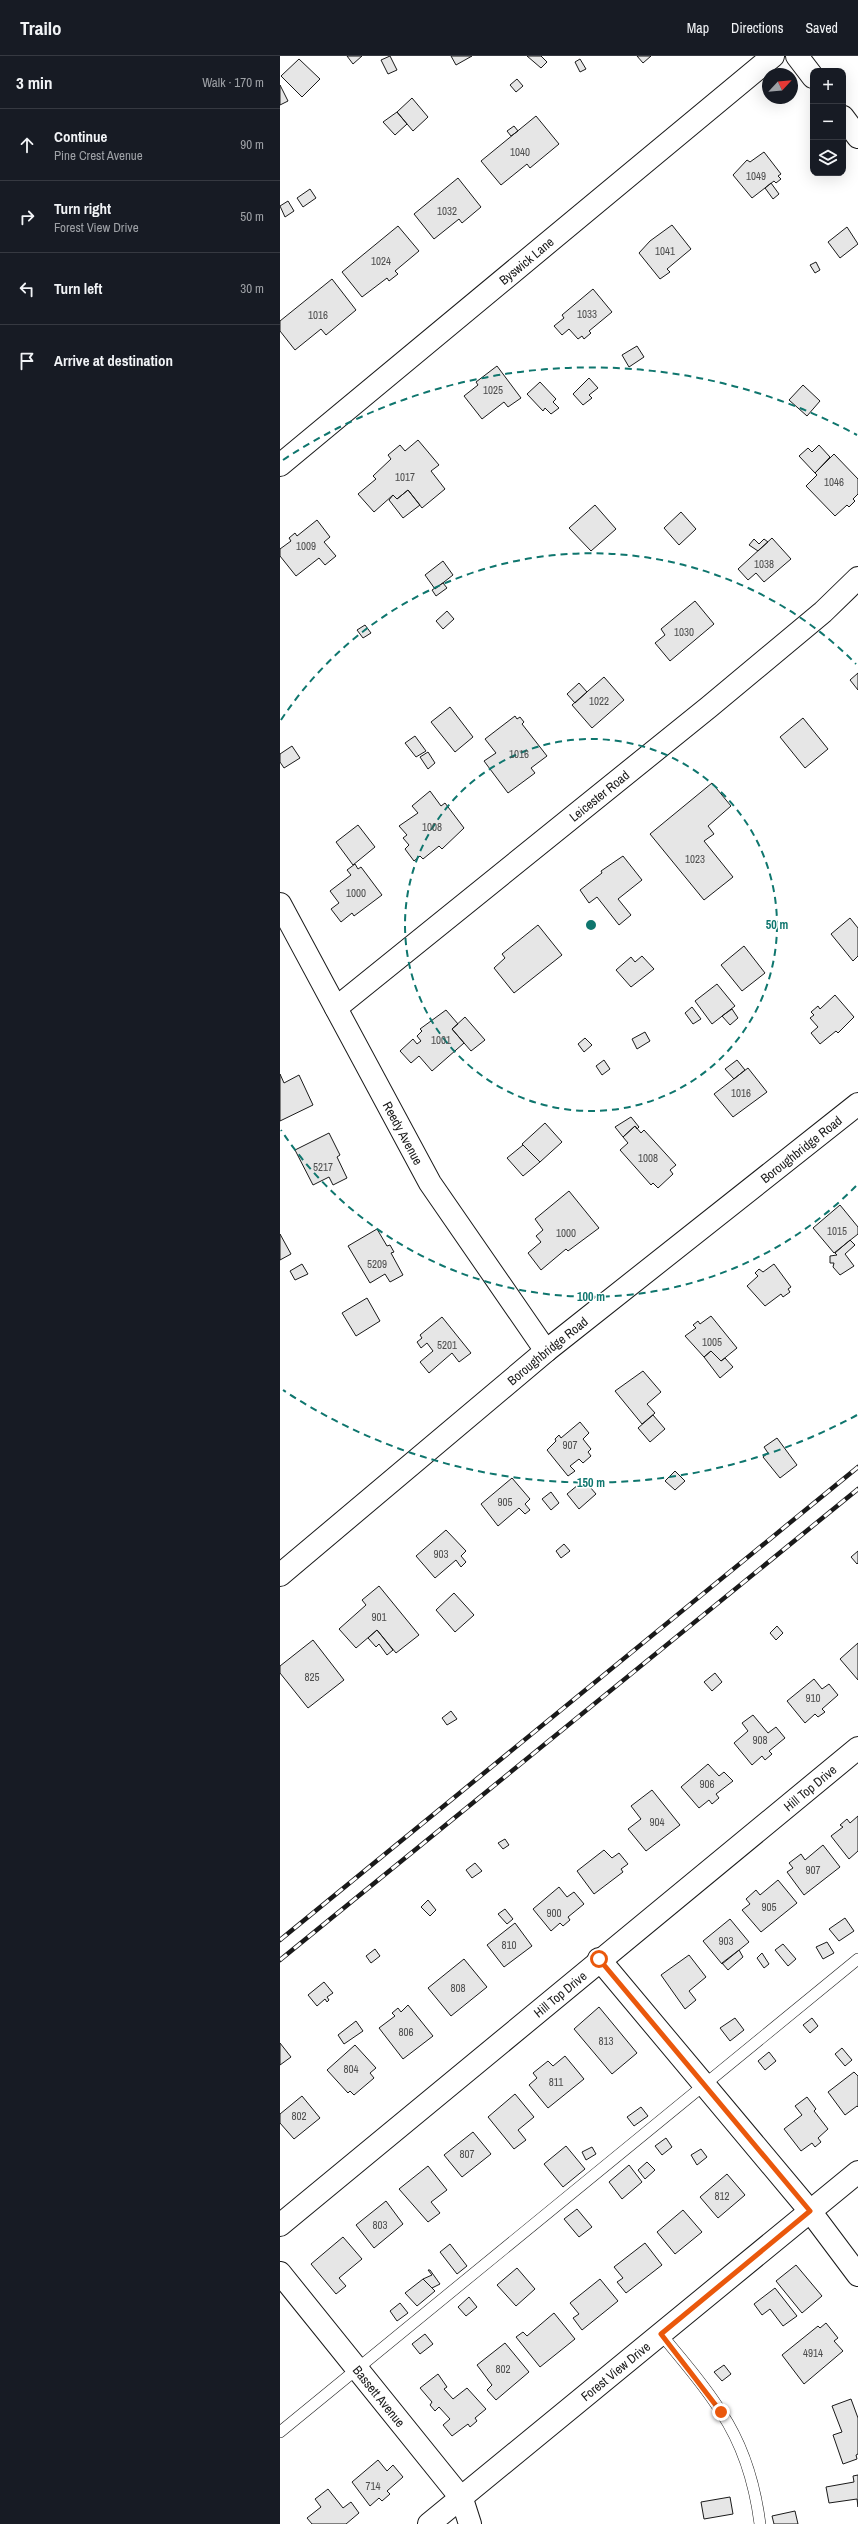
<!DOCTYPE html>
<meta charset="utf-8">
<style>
:root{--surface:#171b24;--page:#20242c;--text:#f1f3f6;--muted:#9ea1a6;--line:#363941}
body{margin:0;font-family:"Archivo Narrow",sans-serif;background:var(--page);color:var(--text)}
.controls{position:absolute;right:12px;top:12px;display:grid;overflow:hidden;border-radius:8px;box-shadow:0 4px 16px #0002}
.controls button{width:36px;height:36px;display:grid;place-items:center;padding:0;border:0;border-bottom:1px solid var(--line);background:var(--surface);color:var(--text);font:20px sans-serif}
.compass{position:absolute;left:482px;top:12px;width:36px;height:36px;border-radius:50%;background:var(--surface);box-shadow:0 4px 16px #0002;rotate:64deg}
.stop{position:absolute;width:12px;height:12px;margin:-9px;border:3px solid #ea580c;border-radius:50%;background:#fff}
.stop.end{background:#ea580c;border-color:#fff;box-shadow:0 1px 4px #0008}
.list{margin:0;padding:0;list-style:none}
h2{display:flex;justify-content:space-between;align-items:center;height:52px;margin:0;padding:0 16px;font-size:17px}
h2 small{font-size:13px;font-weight:400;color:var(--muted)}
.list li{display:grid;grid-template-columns:26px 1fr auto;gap:12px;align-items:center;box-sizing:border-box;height:72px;padding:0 16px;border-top:1px solid var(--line)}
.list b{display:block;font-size:15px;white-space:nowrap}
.list p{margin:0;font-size:13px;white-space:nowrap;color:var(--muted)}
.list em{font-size:13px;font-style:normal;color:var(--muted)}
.icon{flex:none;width:22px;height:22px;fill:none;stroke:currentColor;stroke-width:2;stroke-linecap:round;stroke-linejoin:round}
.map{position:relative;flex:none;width:578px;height:2468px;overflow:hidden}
header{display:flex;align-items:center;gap:24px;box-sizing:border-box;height:56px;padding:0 20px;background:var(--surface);border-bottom:1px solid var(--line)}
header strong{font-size:19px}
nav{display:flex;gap:22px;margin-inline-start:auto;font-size:14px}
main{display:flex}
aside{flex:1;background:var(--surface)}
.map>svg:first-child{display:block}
.building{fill:#e6e6e6;stroke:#1a1a1a}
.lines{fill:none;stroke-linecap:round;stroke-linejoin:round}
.service-casing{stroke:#1a1a1a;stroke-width:12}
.minor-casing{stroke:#1a1a1a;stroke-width:24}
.secondary-casing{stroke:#1a1a1a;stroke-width:24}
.service{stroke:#fff;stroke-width:11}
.minor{stroke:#fff;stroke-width:22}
.secondary{stroke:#fff;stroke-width:22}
.rail-casing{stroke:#1a1a1a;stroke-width:4.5}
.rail{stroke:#fff;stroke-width:3;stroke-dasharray:9;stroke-linecap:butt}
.route{stroke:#ea580c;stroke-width:5}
.ring{fill:none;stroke:#0f766e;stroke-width:2;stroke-dasharray:7 5}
.labels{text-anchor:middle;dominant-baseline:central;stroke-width:3;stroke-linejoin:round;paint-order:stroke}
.number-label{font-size:11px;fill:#4d4d4d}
.street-label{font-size:13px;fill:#1a1a1a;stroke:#fff}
.centre{fill:#0f766e;stroke:#fff;stroke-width:2}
.ring-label{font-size:12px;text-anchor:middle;font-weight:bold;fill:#0f766e;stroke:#fff;stroke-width:3;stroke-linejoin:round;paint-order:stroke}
</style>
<header>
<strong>Trailo</strong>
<nav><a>Map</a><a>Directions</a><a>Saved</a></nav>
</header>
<main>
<aside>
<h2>3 min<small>Walk · 170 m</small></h2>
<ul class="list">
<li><svg class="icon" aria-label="ahead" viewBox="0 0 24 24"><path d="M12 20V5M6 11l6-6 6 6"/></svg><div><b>Continue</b><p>Pine Crest Avenue</p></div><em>90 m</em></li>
<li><svg class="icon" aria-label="right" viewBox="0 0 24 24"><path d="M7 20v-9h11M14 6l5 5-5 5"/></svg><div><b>Turn right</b><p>Forest View Drive</p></div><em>50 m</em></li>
<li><svg class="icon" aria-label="left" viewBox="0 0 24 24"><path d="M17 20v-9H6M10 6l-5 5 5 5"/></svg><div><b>Turn left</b></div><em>30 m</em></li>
<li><svg class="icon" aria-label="arrive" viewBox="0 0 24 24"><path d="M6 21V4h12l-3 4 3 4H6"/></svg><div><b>Arrive at destination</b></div></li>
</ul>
</aside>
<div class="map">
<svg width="578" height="2468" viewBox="0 0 578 2468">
<rect width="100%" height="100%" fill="#fff"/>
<path class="building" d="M67,0H82L73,8Z
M110,0L117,14L108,18L101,4Z
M171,0H192L176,9Z
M247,0H261L267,6L261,12Z
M357,0H371L363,7Z
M19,3L40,23L22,41L1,20Z
M300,3L306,13L300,16L295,6Z
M237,23L243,30L236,36L230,29Z
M0,29L8,45L0,49Z
M132,42L148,61L133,75L117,56Z
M117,56L127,68L115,79L103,66Z
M256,60L279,88L250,112L247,108L221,129L201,105Z
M234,70L238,75L231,80L227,75Z
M484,96L501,118L498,120L501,123L496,127L494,125L472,142L453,119L467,104L470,106Z
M178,122L201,151L182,167L179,163L154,183L134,158Z
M491,127L499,138L493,143L485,132Z
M30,133L36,142L23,151L17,142Z
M8,145L14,155L5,161L0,150Z
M392,169L411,193L387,213L390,216L380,223L359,197L370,185Z
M118,170L139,195L115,215L118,218L109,225L107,222L82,241L62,216Z
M567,171L578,188L560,202L548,186Z
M536,206L540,214L535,217L530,209Z
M52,223L76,254L46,279L41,273L15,294L0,275V265Z
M313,233L332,256L309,275L311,277L304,283L302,280L298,283L289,273L282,279L274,270L284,262L282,259Z
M357,290L364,301L349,311L342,299Z
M217,310L241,342L228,351L224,346L202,363L184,340L198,329L196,326Z
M309,322L318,332L309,339L312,342L303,349L293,338Z
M260,326L276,343L273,346L279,352L271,358L265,352L263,355L247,338Z
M523,329L540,345L527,360L509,344Z
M138,384L159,409L151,415L165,433L142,452L128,434L117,443L113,439L94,456L78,438L96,423L93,420L111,403L108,399L120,389L125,395Z
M539,389L550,401L535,417L519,400L528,392L532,396Z
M554,398L578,423V438L573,443L575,445L569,451L567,449L555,460L526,430L537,419L535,417Z
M128,434L140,449L123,462L109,444L113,439L117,443Z
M315,449L336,473L311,495L289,472Z
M401,456L416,473L399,489L384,472Z
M37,464L50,481L44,486L56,500L45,509L39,502L16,520L0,500V493L11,485L9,482L15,477L17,480Z
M492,482L511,503L484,526L476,517L468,524L458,513Z
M474,483L479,488L484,483L488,486L478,495L469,489Z
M163,505L173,519L155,533L145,519Z
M163,527L167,532L156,540L152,534Z
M415,545L434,568L390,605L375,587L385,579L381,573Z
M167,555L174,563L163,573L156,565Z
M85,569L91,577L83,582L77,574Z
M578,617V634L570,624Z
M324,621L344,644L312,672L292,649Z
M299,627L307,636L295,647L287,638Z
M170,651L193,681L175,696L151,666Z
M235,660L237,663L240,661L244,666L242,668L267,700L251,712L255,717L228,737L204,705L216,697L205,683Z
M523,662L548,693L525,712L500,681Z
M135,680L146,695L136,701L125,687Z
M12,690L20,702L4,712L0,706V698Z
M148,696L155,707L148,713L140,701Z
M432,727L451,750L428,770L434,778L424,785L453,821L424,844L370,778Z
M150,735L161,750L165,747L184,772L162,793L159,790L143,803L140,800L134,805L125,793L129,789L123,782L127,779L119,770L138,757L132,750Z
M78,769L95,791L73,809L56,786Z
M343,800L362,824L338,843L351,859L339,869L317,841L309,847L300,834L322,817L321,815Z
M75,808L78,813L81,811L102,839L74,860L72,857L61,866L51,853L59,847L50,835L71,819L67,814Z
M570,862L578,872V900L573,905L551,878Z
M258,869L282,899L234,937L214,912L225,902L222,898Z
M464,890L485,917L462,935L441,909Z
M362,900L374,913L351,931L336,914L351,901L355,906Z
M437,928L455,950L432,968L415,945Z
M555,939L574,961L558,977L556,975L540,988L531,977L538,971L530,962L534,959L531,956L538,950L540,953Z
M412,951L421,963L413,968L405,957Z
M452,953L458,962L450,969L442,960Z
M166,954L178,968L172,973L184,987L152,1015L139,1000L131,1007L120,995L133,983L137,988L141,985L137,980L142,975L140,973Z
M185,961L205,984L191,995L172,973Z
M365,976L370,985L357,993L352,983Z
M305,982L312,989L304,996L298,988Z
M324,1004L330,1013L322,1019L316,1010Z
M457,1004L465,1014L454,1023L445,1013Z
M468,1012L487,1036L453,1061L434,1038Z
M0,1018L4,1027L19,1019L33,1049L0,1065Z
M351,1061L359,1071L357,1073L355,1070L343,1081L335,1071Z
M265,1067L282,1086L260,1106L242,1088Z
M355,1070L361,1077L364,1074L396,1109L390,1114L393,1118L378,1132L373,1127L371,1129L340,1094L348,1087L343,1081Z
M49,1077L60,1099L57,1101L67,1122L53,1129L49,1121L33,1129L15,1094Z
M243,1089L260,1106L243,1120L227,1102Z
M289,1135L319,1172L288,1195L286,1193L261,1214L248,1197L261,1186L256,1180L263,1174L255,1163Z
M560,1149L578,1171V1178L554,1197L533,1172Z
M97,1173L107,1190L110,1189L114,1196L111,1197L123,1219L110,1226L105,1218L90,1227L68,1190Z
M0,1178L11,1198L0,1204Z
M570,1184L575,1189L565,1198L574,1210L560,1219L553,1211L554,1207H550V1200L557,1199L555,1197Z
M22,1208L28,1218L15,1224L10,1215Z
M494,1208L511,1231L508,1233L510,1236L503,1241L501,1238L485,1250L467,1230L478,1220L475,1217L479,1213L483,1216Z
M87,1242L100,1265L76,1280L62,1257Z
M431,1260L457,1292L441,1305L431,1295L424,1301L405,1280L416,1272L413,1269L418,1265L420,1268Z
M162,1261L191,1297L179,1306L172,1297L149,1317L140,1306L153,1295L147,1287L141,1292L137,1286L142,1282L140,1279Z
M431,1295L441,1305L445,1302L453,1311L440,1322L424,1301Z
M363,1315L381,1336L367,1348L375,1357L362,1368L335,1335Z
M373,1359L385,1373L370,1386L358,1372Z
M300,1366L309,1377L303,1383L311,1393L308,1396L311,1400L303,1407L299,1403L290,1410L295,1415L288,1420L267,1394L276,1385L275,1383L279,1379L281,1382Z
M497,1382L517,1409L500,1422L483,1401L488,1397L484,1391Z
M395,1415L405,1425L395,1434L385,1425Z
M232,1422L250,1443L245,1448L250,1454L245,1458L239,1452L218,1470L201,1448Z
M304,1424L316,1438L299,1453L287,1438Z
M271,1436L279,1447L271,1454L262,1443Z
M166,1474L186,1495L181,1500L186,1506L181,1511L176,1504L155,1522L136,1500Z
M284,1488L290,1495L281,1502L276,1495Z
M578,1495V1507L577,1508L571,1501Z
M99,1530L139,1579L116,1597L97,1574L76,1592L59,1573L86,1549L82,1544Z
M174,1537L194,1559L175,1576L156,1554Z
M497,1570L503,1577L496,1584L490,1577Z
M97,1574L113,1594L107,1599L99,1588L96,1591L88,1582Z
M33,1584L64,1624L28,1652L0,1617V1610Z
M578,1587V1624L560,1603Z
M435,1617L442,1626L432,1635L424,1626Z
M534,1623L542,1633L549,1628L558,1639L542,1653L545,1656L538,1661L535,1658L525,1667L507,1645Z
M171,1655L177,1663L167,1669L162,1662Z
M473,1659L488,1677L496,1671L505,1682L489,1695L492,1698L485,1704L482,1700L472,1709L454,1687L468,1675L462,1667Z
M428,1708L439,1720L444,1716L453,1725L436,1738L439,1742L432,1748L429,1744L419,1752L401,1731Z
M372,1734L400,1769L366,1795L348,1773L361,1763L351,1750Z
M578,1760V1795L569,1803L551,1780L563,1771L560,1769L567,1763L570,1767Z
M225,1783L229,1789L223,1793L218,1787Z
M543,1789L560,1811L524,1839L507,1816L513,1812L509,1807L521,1798L525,1804Z
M324,1794L332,1802L339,1797L348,1808L341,1813L343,1816L314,1838L297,1815Z
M195,1807L202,1815L192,1822L186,1814Z
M498,1824L517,1847L481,1876L462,1854L470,1848L466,1843L476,1834L480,1839Z
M279,1831L287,1841L294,1836L304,1848L288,1861L290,1864L283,1870L280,1867L271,1875L253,1853Z
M148,1844L156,1854L150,1860L141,1851Z
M225,1853L233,1863L227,1868L218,1858Z
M565,1862L574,1875L559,1885L549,1873Z
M450,1863L469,1886L442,1908L423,1885Z
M235,1867L252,1890L224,1911L207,1889Z
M547,1886L554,1897L543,1903L536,1891Z
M503,1888L516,1903L508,1910L495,1894Z
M95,1893L100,1900L91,1907L86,1900Z
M459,1894L463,1901L448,1914L442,1907Z
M482,1897L489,1908L484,1912L477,1902Z
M409,1899L426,1921L409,1935L416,1944L405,1953L381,1919Z
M184,1903L207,1931L171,1960L148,1932Z
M44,1926L53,1937L47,1941L49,1944L47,1946L45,1943L37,1950L28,1939Z
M128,1949L153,1980L123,2003L99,1972L115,1960L112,1957L118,1952L121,1956Z
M319,1951L357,1997L332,2018L294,1973Z
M455,1962L464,1974L450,1985L440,1972Z
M532,1962L538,1970L530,1977L523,1969Z
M76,1965L83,1975L64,1988L58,1979Z
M0,1987L11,2001L0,2009Z
M75,1989L96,2012L90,2017L94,2022L74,2039L70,2035L68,2037L47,2014Z
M562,1992L572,2004L565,2010L555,1998Z
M489,1996L496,2005L485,2014L478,2005Z
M285,2000L304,2023L268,2052L249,2029L257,2022L253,2017L268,2005L273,2010Z
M574,2016L578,2020V2051L577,2050L565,2059L548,2036Z
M235,2038L254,2061L238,2074L246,2084L234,2093L208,2061Z
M22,2040L40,2062L14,2083L0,2067V2058Z
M527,2041L536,2053L534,2055L548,2073L538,2082L541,2086L535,2091L532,2087L521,2095L504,2073L522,2059L515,2050Z
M361,2051L368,2060L354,2070L347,2061Z
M193,2076L211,2098L182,2121L164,2099Z
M386,2082L392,2091L382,2099L375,2090Z
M286,2090L305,2113L283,2131L264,2108Z
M312,2091L316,2098L306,2104L302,2096Z
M421,2093L427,2101L417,2109L411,2099Z
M367,2106L375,2114L365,2123L358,2114Z
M349,2109L362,2126L342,2143L329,2126Z
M148,2110L167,2134L151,2146L160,2157L148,2166L119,2133Z
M447,2118L465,2139L438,2162L420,2141Z
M106,2145L123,2168L94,2192L76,2169Z
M297,2153L312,2171L299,2181L284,2163Z
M403,2154L422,2176L395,2198L377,2176Z
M63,2181L82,2203L59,2222L66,2230L56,2238L31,2208Z
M365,2187L382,2209L346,2237L337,2226L343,2222L334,2211Z
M170,2188L187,2210L177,2218L160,2196Z
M516,2209L542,2240L522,2257L496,2225Z
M237,2212L255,2233L236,2250L217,2229Z
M148,2214H150L160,2228L152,2232L143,2223L152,2219Z
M143,2223L155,2235L137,2250L125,2237Z
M320,2223L338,2245L302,2274L293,2262L299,2258L290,2247Z
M495,2232L517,2260L503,2270L490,2253L482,2259L474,2248Z
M189,2241L197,2251L186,2260L178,2251Z
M120,2247L128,2257L117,2265L110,2255Z
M274,2257L295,2283L260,2311L236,2281L243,2276L247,2280Z
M546,2267L558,2282L554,2285L563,2295L524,2328L502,2299L538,2270L540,2272Z
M145,2278L153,2288L140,2298L132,2288Z
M225,2287L249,2316L216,2344L207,2334L212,2329L197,2309Z
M444,2309L451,2318L442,2325L434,2316Z
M158,2318L167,2331L164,2333L173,2343L187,2332L206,2353L195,2362L197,2365L190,2371L188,2368L172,2380L163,2369L170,2363L159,2351L155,2355L150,2349L152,2346L140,2332Z
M571,2343L578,2362V2398L576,2399L577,2403L563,2408L553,2379L562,2376L552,2350Z
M98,2404L107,2415L113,2409L123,2421L107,2435L110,2438L102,2445L99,2442L90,2450L72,2426Z
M578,2419V2451L577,2443L549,2447L546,2431L574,2426L573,2420Z
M48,2433L63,2452L71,2446L79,2457L66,2468H32L27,2462L41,2451L35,2443Z
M450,2441L453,2458L424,2463L421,2446Z
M515,2455L518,2468H494L492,2460Z"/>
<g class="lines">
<g class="service-casing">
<path id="service" d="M381,2278C401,2303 424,2328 441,2356C463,2389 475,2429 480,2468
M0,2376L578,1903"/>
</g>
<g class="minor-casing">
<g id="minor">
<path id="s1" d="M0,409L493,0"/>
<path id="s2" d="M0,848L150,1127L266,1295"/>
<path id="s3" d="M56,952L429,651L543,556L578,522"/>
<path id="s4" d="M0,1519L266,1295L578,1048"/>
<path d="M319,1903L530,2155L578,2219"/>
<path id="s5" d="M0,2169L578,1692"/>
<path id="s6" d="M0,2217L182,2443L190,2468"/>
<path id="s7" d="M149,2468L578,2116"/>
</g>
</g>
<g class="secondary-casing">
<path id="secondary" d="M517,0L533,21
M563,61L578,81"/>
</g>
<use href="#service" class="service"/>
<use href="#minor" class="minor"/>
<use href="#secondary" class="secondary"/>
<g class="rail-casing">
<path id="rail" d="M0,1884L578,1411
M0,1904L578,1433"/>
</g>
<use href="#rail" class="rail"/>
</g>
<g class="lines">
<path class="route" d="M319,1903L530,2155L381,2278L441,2356"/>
</g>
<g class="ring">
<circle cx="311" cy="869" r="186"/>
<path d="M576 1130A372 372 0 0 1 1 1074M1 664A372 372 0 0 1 576 608"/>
<path d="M577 1359A558 558 0 0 1 3 1334M3 404A558 558 0 0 1 577 379"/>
</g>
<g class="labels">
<g class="number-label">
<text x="240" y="96">1040</text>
<text x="476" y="120">1049</text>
<text x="167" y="155">1032</text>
<text x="385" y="195">1041</text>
<text x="101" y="205">1024</text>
<text x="307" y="258">1033</text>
<text x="38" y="259">1016</text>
<text x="213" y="334">1025</text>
<text x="125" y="421">1017</text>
<text x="554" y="426">1046</text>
<text x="26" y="490">1009</text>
<text x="484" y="508">1038</text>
<text x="404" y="576">1030</text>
<text x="319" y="645">1022</text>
<text x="239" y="698">1016</text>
<text x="152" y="771">1008</text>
<text x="415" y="803">1023</text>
<text x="76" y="837">1000</text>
<text x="161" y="984">1001</text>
<text x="461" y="1037">1016</text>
<text x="368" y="1102">1008</text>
<text x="43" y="1111">5217</text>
<text x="557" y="1175">1015</text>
<text x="286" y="1177">1000</text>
<text x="97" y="1208">5209</text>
<text x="432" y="1286">1005</text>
<text x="167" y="1289">5201</text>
<text x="290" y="1389">907</text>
<text x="225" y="1446">905</text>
<text x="161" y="1498">903</text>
<text x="99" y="1561">901</text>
<text x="32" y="1621">825</text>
<text x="533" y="1642">910</text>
<text x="480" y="1684">908</text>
<text x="427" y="1728">906</text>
<text x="377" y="1766">904</text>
<text x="533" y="1814">907</text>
<text x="489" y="1851">905</text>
<text x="274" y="1857">900</text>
<text x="446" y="1885">903</text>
<text x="229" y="1889">810</text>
<text x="178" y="1932">808</text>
<text x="126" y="1976">806</text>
<text x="326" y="1985">813</text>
<text x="71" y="2013">804</text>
<text x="276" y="2026">811</text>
<text x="19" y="2060">802</text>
<text x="187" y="2098">807</text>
<text x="442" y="2140">812</text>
<text x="100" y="2169">803</text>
<text x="533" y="2297">4914</text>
<text x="223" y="2313">802</text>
<text x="93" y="2430">714</text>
</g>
<g class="street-label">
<text stroke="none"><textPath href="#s1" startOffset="320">Byswick Lane</textPath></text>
<text stroke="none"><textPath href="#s3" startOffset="338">Leicester Road</textPath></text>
<text stroke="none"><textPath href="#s2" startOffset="260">Reedy Avenue</textPath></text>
<text stroke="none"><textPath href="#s4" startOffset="673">Boroughbridge Road</textPath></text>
<text stroke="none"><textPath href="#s4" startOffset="349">Boroughbridge Road</textPath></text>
<text stroke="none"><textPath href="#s5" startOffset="687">Hill Top Drive</textPath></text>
<text stroke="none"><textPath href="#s5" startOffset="363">Hill Top Drive</textPath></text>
<text stroke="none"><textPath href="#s7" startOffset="241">Forest View Drive</textPath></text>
<text stroke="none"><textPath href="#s6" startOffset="158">Bassett Avenue</textPath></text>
</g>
</g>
<circle cx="311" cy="869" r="6" class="centre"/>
<g class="ring-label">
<text x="497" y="873">50 m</text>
<text x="311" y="1245">100 m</text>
<text x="311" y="1431">150 m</text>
</g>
</svg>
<div class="controls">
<button>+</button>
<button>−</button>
<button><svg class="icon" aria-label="layers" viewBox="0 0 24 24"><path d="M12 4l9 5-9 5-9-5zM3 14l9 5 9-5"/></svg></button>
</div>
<svg class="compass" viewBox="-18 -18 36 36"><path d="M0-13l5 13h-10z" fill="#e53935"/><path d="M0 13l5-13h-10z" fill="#9ea1a6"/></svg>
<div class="stop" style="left:319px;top:1903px"></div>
<div class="stop end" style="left:441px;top:2356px"></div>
</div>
</main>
